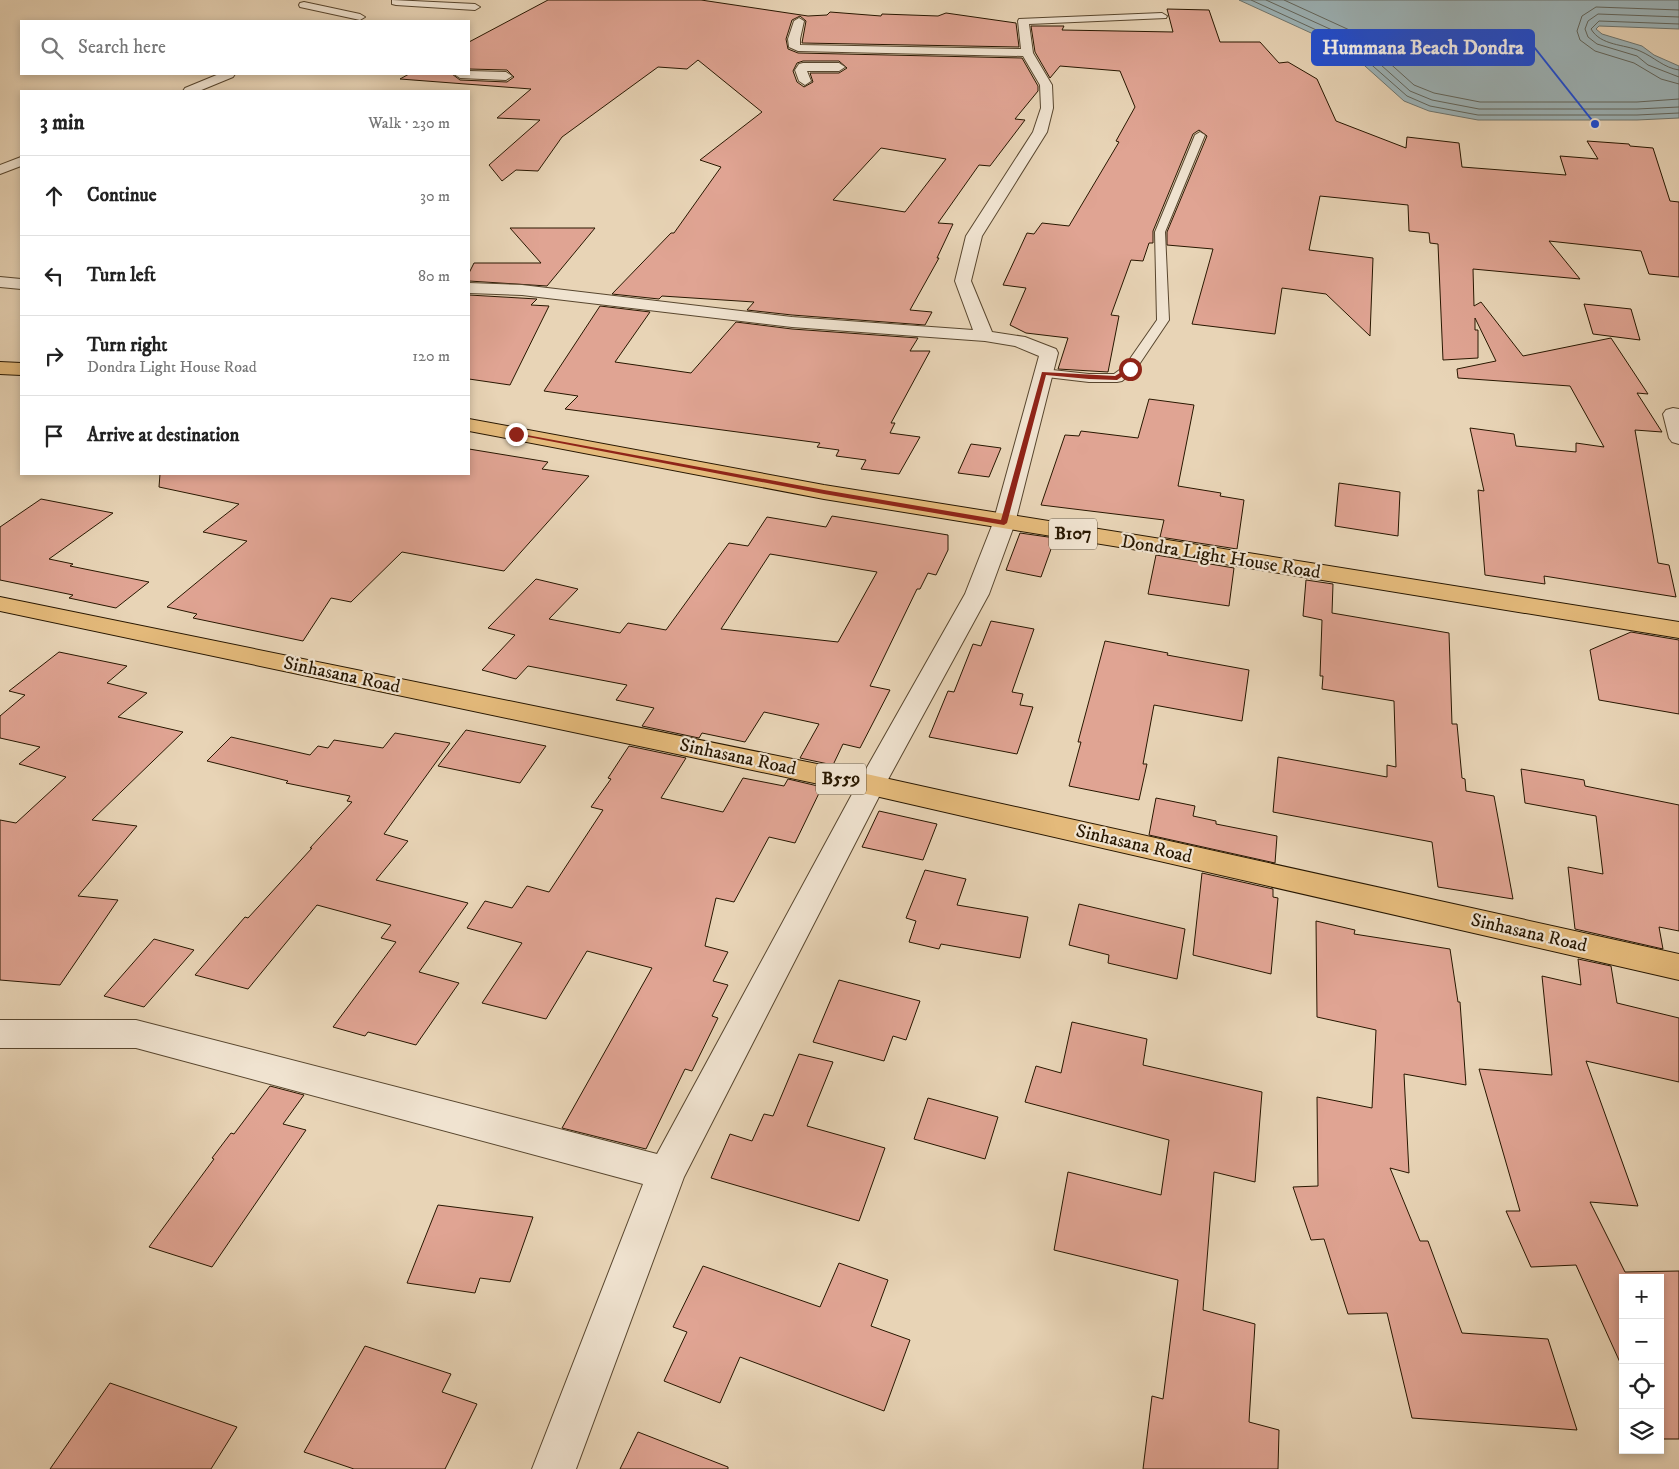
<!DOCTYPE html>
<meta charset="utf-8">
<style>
:root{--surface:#fff;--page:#f2f2f2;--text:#222;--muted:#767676;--line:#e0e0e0}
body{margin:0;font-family:"IM FELL DW Pica",serif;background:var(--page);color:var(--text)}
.controls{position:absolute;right:15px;bottom:15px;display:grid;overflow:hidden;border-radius:0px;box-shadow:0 2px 8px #0003}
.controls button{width:45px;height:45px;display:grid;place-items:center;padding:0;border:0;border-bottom:1px solid var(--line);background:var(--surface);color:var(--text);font:25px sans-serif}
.stop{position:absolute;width:15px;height:15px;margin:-11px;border:4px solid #8f2418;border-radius:50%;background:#fff}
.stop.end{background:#8f2418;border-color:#fff;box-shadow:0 1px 5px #0008}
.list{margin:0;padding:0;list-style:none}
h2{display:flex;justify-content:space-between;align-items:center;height:65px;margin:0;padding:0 20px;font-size:21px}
h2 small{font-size:16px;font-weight:400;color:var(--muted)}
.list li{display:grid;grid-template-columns:32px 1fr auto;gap:15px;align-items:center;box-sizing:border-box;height:80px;padding:0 20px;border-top:1px solid var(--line)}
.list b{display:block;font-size:19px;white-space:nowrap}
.list p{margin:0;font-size:16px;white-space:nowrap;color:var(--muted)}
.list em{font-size:16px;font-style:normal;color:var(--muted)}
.icon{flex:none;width:28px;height:28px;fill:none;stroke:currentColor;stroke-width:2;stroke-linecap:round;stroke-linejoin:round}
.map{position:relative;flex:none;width:1679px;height:1469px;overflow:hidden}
.search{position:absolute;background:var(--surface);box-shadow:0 2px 8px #0003;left:20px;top:20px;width:450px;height:55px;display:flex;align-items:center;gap:12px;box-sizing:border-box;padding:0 18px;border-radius:0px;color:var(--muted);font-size:19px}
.panel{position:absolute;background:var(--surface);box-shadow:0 2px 8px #0003;left:20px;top:90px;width:450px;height:385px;border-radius:0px}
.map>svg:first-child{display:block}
.water{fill:#9db5ba;stroke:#6e7670}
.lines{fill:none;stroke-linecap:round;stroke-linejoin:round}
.shore{stroke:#62665d;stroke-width:1}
.building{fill:#e0a493;stroke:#281700;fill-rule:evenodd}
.service-casing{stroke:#58462e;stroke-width:2}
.minor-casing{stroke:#58462e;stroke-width:2}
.primary-casing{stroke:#281700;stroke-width:2}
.service{fill:#f0e3d0;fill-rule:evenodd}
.minor{fill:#f0e3d0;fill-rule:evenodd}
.primary{fill:#e4ba7b;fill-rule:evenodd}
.route{fill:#8f2418}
.labels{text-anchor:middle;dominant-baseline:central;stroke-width:4.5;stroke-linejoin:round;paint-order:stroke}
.shield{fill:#f0e3d0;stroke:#64543e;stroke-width:1}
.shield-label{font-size:18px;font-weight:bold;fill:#281700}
.street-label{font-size:19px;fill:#281700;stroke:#f0e3d0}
.leader{fill:none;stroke:#1d4ed8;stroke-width:2}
.callout-dot{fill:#1d4ed8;stroke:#f0e3d0;stroke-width:2}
.callout{fill:#1d4ed8;stroke:#1d4ed8;stroke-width:2}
.callout-label{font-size:20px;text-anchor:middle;font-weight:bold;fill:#fff}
</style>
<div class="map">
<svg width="1679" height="1469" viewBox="0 0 1679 1469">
<rect width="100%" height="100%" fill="#e8d4b6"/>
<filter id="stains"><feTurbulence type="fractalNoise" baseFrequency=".004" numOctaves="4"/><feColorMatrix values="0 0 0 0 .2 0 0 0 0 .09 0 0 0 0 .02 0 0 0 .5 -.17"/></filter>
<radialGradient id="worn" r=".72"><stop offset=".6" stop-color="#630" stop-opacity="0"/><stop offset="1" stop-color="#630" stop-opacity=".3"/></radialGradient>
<path class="water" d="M1239,0H1679V29L1599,26L1596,29L1602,34L1642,46L1654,55L1679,66V118L1637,120H1478L1429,111L1404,101L1346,49Z"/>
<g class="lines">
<path class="shore" d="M1251,0L1349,45L1407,96L1430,106L1478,115H1637L1679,113
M1266,0L1352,39L1410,91L1432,100L1479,109H1637L1679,107
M1284,0L1356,33L1414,85L1434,93L1480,102H1637L1679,99
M1679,10L1596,7L1582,16L1577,31L1580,40L1595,51L1634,63L1661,79L1679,84
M1679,17L1598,14L1588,21L1585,29L1588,37L1597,44L1637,56L1648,65L1679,77
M1679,24L1599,21L1591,29C1601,46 1624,44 1640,51C1654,57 1664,68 1679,70"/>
</g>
<path class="building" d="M548,0H701L808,16L827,15L830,12L881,16L882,14L938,16L946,13L1016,23L1019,47L802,43L806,21L800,16L792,20L786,39L788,49L798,53L1022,58L1038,86V91L1015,119L1025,120L990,166L979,165L938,223L953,224L937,258H939L910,310L932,312L925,325L792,315L747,310L754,302L662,296L659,299L612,294L671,233H674L721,167L700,160L762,112L698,60L687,69L658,67L562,137L538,171L516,170L502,181L489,165L540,120L497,118L531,89L400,79L409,74H452L460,80L507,82L514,77L507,70L469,69V42ZM803,61H839L847,68L839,73H810L813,82L804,87L797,82L793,71L797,63ZM881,148L946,159L905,212L833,200Z
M1167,9L1209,10L1220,42H1260L1279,63L1288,62L1317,79L1336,121L1406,148L1407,137L1459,143L1462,167L1566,175L1560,156L1598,159L1587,141L1629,144L1630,146L1653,148L1670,201L1679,202V277L1649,274L1641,251L1549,241L1580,279L1473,269L1474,306L1481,302L1523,356L1611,338L1648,394L1637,393L1662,432L1635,430L1658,563L1669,565L1676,597L1544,576L1545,584L1485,575L1478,490L1484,491L1470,428L1514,434L1516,446L1576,452V443L1604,447L1570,386L1458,378L1457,369L1496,361L1475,318V330H1478V358L1443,360L1438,244L1430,243L1429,233L1409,231L1408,205L1320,196L1309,250L1373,258L1370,336L1326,294L1282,288L1275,334L1192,324L1213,249L1167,245V232L1207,136L1199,130L1193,134L1153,231V243H1149L1143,261L1131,260L1111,315L1119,316L1108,372L1058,369L1068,338L1026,333L1010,325L1026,288L1003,285L1027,233L1034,234L1042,223L1069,226L1119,142L1116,141L1135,107L1120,71L1060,66L1050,78L1035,52L1031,26H1064L1062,30L1173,32Z
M510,228H595L547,286L469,281V273L474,263H541Z
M469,295L537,299L531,305L549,306L510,385L469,379Z
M1584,304L1631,309L1640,340L1593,334Z
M600,306L650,312L615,362L691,373L736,322L792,329L918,338L910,351H930L891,423H895L890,433L920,437L899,474L861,469L866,460L836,456L839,450L817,447L820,443L565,409L578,396L544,391Z
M1149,399L1194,405L1178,486L1221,493L1220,496L1244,500L1237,549L1160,537L1164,520L1041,505L1065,435L1079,436L1081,431L1138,438Z
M971,444L1001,448L989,477L958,473Z
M469,449L548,462L542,469L589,476L504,571L402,552L351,602L331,598L303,641L193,618L197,614L167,607L247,541L203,532L239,504L159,487L160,474H469Z
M1339,483L1400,492L1398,536L1335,526Z
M41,499L113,513L49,559L73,564L70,566L149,582L116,608L69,598L73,595L0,580V527Z
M832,516L948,535V550L936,575L928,573L920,589H917L870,686L890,690L860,748L843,744L833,765L800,758L819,724L764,712L745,742L702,733L699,738L642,726L654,708L616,700L627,685L528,666L516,679L482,670L515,635L488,628L536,579L578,589L549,619L620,633L628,623L666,630L729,543L748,546L767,517L826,527ZM770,554L877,572L838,642L721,629Z
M1020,533L1055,538L1041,577L1006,570Z
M1156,555L1234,568L1229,606L1148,594Z
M1306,580L1333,584L1332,613L1449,633L1452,724H1457L1462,778L1465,779L1466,791L1494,796L1513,899L1438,887L1432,842L1273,812L1278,757L1387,777V765L1396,767L1394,701L1322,689L1323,676H1320L1322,620L1303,616Z
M991,621L1034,629L1012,692L1023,694L1020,705L1033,707L1017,754L929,737L948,691L954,692L973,644L981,646Z
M1631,632L1679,640V714L1599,700L1590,650Z
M1105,641L1168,653L1167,655L1249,670L1242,721L1154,705L1143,764H1147L1139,800L1069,786L1081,742H1078Z
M59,652L127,666L107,683L147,693L118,717L183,732L92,820L137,826L78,896L118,900L60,985L0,980V820L16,823L66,777L19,764L40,747L0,738V716L25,695L9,691Z
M466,730L546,746L520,783L438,766Z
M395,733L450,743L384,834L408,841L376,880L468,903L419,972L459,983L416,1045L368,1032L365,1036L333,1027L396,942L381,938L391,925L317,905L248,989L195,975L245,917L248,918L312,848H310L352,802L347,801L350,796L286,783L288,781L207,761L231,737L310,755L318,746L328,748L334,740L383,748Z
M629,746L686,758L661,798L723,812L743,778L784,786L788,779L822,787L795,843L769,837L734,902L716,898L705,946L728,952L713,981L728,985L712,1016L718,1018L692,1071L685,1069L646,1149L562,1128L652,968L587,951L546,1019L482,1003L522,943L467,928L485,901L512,908L527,886L549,892L603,810L591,807L611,779L608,778Z
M1521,769L1584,780L1585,786L1679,805V931L1659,927L1663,949L1575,929L1568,867L1603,874L1596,816L1525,803Z
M1156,798L1195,806L1193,816L1216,821V824L1277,836L1275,863L1149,835Z
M879,811L937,824L923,860L862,847Z
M925,870L966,879L957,905L1028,917L1020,958L941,944L939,949L909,942L916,921L906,918Z
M1202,873L1273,889V897L1278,898L1271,974L1193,955Z
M1079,904L1185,929L1177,979L1108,963L1109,955L1069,945Z
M1316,921L1355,930L1354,934L1450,949L1458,1002H1460L1466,1085L1404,1074L1409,1173L1390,1168L1420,1241H1428L1462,1333L1548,1339L1577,1430L1412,1418L1387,1313L1348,1314L1324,1239L1311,1240L1293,1187L1318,1186L1317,1097L1372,1108L1376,1030L1317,1017Z
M154,939L194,950L144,1007L104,996Z
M1578,959L1611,966L1617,1003L1679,1018V1082L1586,1061L1638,1206L1590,1202L1625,1272L1679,1271V1439H1660V1278H1623V1369L1576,1265L1531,1267L1506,1211H1520L1479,1069L1552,1075L1542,976L1581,985Z
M839,980L920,1001L906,1040L893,1036L884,1061L813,1042Z
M1072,1022L1147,1039L1143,1065L1262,1092L1255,1182L1214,1172L1203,1310L1255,1324L1249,1422L1279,1430L1278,1469H1143L1152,1396L1163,1399L1178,1280L1054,1250L1068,1172L1161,1195L1169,1140L1025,1102L1036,1066L1061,1073Z
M799,1054L833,1062L807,1126L885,1148L859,1221L711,1178L730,1134L752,1141L764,1114L773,1116Z
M270,1086L304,1095L283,1124L306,1130L212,1267L149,1247L214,1159L212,1158L231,1133L234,1134Z
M928,1098L998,1117L985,1159L914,1139Z
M438,1205L533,1217L510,1282L480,1278L475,1293L407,1283Z
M839,1263L888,1280L871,1326L910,1340L884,1411L740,1357L720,1403L664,1381L687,1332L673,1327L703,1266L820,1307Z
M365,1346L451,1374L442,1392L477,1404L445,1469H354L304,1452Z
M110,1383L237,1427L211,1469H50Z
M638,1432L728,1467V1469H620Z"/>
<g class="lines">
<g class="service-casing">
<path id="service" d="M1200,132L1205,135L1165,232L1169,320L1136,369L1122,381L1117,382H1089L1038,376L1037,373L1038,370L1043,369L1089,374H1114L1125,366L1157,320L1155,232L1195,135Z"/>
</g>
<g class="minor-casing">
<path id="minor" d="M392,0L475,4L480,7L475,10L396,5L392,4Z
M304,2L360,14L365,17L360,20L300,7L299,5L300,3Z
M1162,13L1167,16L1166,18L1029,24L1033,53L1052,85L1053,108L1047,132L982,236L971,281L992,332L1025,337L1056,349L1058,353L1015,523L989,594L885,785L684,1177L576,1469H532L643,1184L136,1048H0V1020H136L657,1154L857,785L965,594L993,523L1039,356L1015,346L985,341L792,327L522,295L469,293V283L522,285L792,317L973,330L955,281L966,236L1033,132L1041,108L1040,85L1023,56L798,51L789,47L788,39L794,21L799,18L804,21L800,39V45L1021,49L1018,21L1019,19Z
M803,63H839L845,67L839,71H807L811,81L805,85L799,81L795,70L799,64Z
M469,71L506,72L512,76L506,80L460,78L454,74H469Z
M219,74H235L233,77L199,91H183L185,88Z
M21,157V166L0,174V165Z
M0,277L21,279V289L0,287Z
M1673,408L1679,409V444L1672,442L1669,438L1663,414L1666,410Z"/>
</g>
<g class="primary-casing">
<path id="primary" d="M0,362L21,363V375L0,374Z
M469,419L824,485L1679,622V638L824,499L469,431Z
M0,597L871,775L1679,954V980L871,795L0,611Z"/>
</g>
<use href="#service" class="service"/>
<use href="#minor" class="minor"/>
<use href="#primary" class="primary"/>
</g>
<path class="route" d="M1128,368L1133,369L1117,380L1089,379L1046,375L1007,523L1004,525L824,494L513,434L516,433L824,490L1001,520L1042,372L1115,376Z"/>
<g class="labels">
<g class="shield">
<rect x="1049" y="518.5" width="48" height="31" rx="4"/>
<rect x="816" y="763.5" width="50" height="31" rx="4"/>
</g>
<g class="shield-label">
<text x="1073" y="534">B107</text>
<text x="841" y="779">B559</text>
</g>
<g class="street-label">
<text transform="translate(1221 557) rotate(9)">Dondra Light House Road</text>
<text transform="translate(342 675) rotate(12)">Sinhasana Road</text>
<text transform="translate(738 757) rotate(12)">Sinhasana Road</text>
<text transform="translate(1134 844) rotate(13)">Sinhasana Road</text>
<text transform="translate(1529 933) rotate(13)">Sinhasana Road</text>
</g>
</g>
<path class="leader" d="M1595 124L1534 47"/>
<circle class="callout-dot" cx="1595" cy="124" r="5"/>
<rect class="callout" x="1312" y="30" width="222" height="35" rx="5"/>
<g class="callout-label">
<text x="1423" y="54">Hummana Beach Dondra</text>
</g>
<rect width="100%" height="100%" filter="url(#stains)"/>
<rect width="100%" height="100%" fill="url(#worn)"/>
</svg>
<div class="controls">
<button>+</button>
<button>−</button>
<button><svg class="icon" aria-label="locate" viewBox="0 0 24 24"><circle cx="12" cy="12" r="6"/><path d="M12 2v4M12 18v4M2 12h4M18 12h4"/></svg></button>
<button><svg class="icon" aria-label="layers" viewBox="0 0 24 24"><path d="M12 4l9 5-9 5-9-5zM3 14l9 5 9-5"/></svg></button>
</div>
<div class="stop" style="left:1130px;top:369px"></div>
<div class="stop end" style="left:516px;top:434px"></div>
<div class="search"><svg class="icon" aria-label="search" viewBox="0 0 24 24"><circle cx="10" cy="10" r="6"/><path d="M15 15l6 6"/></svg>Search here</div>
<section class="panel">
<h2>3 min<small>Walk · 230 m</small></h2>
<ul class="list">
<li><svg class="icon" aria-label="ahead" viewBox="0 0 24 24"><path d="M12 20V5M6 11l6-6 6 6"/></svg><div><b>Continue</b></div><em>30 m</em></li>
<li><svg class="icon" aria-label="left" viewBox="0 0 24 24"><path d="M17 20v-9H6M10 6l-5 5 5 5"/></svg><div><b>Turn left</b></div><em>80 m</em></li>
<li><svg class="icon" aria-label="right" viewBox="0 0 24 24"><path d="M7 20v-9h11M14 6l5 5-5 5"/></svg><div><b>Turn right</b><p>Dondra Light House Road</p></div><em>120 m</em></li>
<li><svg class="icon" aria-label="arrive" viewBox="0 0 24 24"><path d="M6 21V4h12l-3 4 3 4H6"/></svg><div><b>Arrive at destination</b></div></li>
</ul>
</section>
</div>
